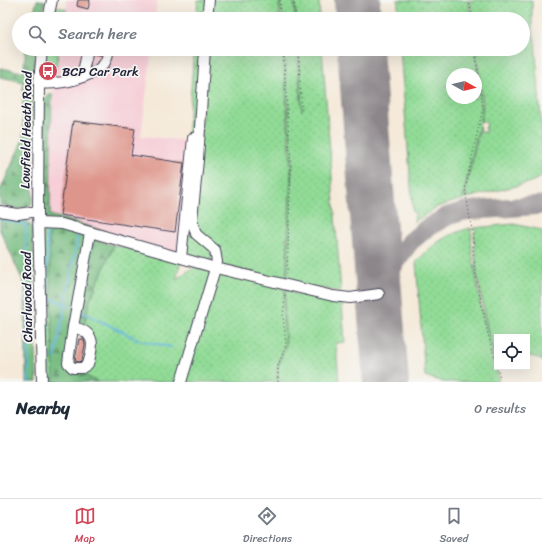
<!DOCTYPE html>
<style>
:root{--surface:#fff;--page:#f2f2f3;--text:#1f2937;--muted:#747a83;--line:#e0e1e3;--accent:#d1495b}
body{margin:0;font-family:Sriracha,sans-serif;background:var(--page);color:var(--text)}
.controls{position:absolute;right:12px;bottom:12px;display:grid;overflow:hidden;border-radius:0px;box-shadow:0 4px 16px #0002}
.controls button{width:36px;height:36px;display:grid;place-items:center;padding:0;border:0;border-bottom:1px solid var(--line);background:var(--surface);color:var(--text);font:20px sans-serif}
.compass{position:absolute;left:446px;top:68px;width:36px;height:36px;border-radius:50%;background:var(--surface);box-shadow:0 4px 16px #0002;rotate:98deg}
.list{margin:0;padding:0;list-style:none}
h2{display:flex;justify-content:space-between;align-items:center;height:52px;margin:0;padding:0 16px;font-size:17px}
h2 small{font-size:13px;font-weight:400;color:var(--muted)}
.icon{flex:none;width:22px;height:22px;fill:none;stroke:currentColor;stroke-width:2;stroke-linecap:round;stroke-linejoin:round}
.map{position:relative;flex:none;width:542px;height:382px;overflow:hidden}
.search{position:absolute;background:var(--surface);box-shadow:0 4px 16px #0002;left:12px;right:12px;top:12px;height:44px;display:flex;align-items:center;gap:10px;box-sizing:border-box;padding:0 14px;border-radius:22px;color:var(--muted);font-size:15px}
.sheet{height:116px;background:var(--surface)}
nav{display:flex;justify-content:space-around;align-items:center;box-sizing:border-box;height:56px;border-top:1px solid var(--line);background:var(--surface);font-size:11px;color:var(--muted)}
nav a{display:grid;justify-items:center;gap:2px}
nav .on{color:var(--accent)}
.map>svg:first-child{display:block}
.built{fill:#f6cfd8}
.grass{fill:url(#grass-dots);stroke:#5a7e68;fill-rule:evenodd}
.forest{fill:url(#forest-firs);stroke:#4b6e5d}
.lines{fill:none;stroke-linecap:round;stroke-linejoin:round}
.stream{stroke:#60b5dc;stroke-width:2}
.taxiway{stroke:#8c868a;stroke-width:19}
.runway{stroke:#8c868a;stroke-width:46}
.building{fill:#de958b}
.minor-casing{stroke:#424053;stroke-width:12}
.path{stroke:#424053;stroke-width:1;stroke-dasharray:1 3;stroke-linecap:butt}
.minor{stroke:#fff;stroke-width:10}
.labels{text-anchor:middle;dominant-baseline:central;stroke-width:3.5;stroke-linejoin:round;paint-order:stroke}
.poi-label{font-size:13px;fill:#22223b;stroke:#f6f6f2;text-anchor:start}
.street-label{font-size:13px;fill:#22223b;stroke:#f6f6f2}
</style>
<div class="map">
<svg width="542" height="382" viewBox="0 0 542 382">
<defs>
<pattern id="grass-dots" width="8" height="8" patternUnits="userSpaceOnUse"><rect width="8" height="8" fill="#91db96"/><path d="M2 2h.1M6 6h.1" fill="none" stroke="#7dbc82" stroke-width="1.8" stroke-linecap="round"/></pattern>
<pattern id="forest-firs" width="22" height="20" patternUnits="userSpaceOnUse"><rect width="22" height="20" fill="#74bb7f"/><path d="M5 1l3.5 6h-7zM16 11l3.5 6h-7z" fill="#5f9869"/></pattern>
</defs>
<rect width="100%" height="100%" fill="#f6f6f2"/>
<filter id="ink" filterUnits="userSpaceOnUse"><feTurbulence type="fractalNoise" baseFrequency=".025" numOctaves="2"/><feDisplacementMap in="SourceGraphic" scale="8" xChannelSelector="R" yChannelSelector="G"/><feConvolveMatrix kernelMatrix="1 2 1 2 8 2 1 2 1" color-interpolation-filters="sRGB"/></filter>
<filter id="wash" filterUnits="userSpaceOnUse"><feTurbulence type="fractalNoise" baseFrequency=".012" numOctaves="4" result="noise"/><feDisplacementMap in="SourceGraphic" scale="16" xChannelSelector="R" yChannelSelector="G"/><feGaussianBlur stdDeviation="0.9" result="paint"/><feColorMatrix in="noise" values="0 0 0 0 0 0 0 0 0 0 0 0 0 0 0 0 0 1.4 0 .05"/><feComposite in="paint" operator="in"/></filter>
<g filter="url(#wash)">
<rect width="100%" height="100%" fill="#f5eada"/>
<path class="built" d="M66,0H157L155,19H65L67,4Z
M59,49H152L141,136L188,141L178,253L50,215L53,89Z"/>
<path class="grass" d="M198,0H207L206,19H196Z
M211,0H279L280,19H209Z
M280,0H294L295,19H282Z
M295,0H319L320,19H296Z
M396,0H468L471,19H398V2Z
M470,0H532V29L535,40L542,135V177L528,183L467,198L466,188L480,127L481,132H486L485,127L487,126L486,122H481L483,105L476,49H523V19H473Z
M54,6L66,9L65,19H51Z
M46,49H59L54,78L45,72Z
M194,49H203L190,221L210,249L212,261L187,256L186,252L195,135L189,134L187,141Z
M207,49H283L291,170L288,238L285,239L288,241L286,281L219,265L194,226Z
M284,49H297L302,111L299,49H322L341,292L287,282L292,163Z
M400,49H475L482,112L465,188V195L462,196H466V198L437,207L414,222L415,212H413ZM452,74H476V98H452Z
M513,224L542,230V361L536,357L527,356V337H497V360L490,342L476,268L474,233L476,232L473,228Z
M47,228H54L49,235L54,382H44L43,232Z
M471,228L472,253L481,307L493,353L489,354L494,355L499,379L497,382H443L425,376L416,263C430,245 448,233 471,228Z
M114,245L181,261L176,279L194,267L212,271L179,382H98L78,372L94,345L83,329L90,300Z
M218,272L285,288L283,314L285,345L277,367V382H183Z
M286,289L292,290V293L342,303L345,342L336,343L339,382H278V367L286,345L284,314Z"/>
<path class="forest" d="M37,0L45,1L42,19H32Z
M26,49H36L32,86L33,200L30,206L18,209L0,205V191L23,139V82L0,77V68L23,72Z
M49,94H52L50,215L105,231L46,219L43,215L44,100Z
M0,215L26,220L33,228L37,382H26L25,286L0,230Z
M54,228L114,245L90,300L83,329L72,323L65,361L78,372L98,382H54L49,235Z"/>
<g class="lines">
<path class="stream" d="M0,219L26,225V222
M26,225L29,382
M47,233V297
M80,311L139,340L171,347
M55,358L78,236
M47,368V297L71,306"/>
<path class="taxiway" d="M364,19L371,0
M361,49V60
M381,314L385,286L395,262L410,242L428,227L448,216L464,211L542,205
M385,370L391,382"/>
<path class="runway" d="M357,0L358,19
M360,49L386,382"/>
</g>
<g id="blocks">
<path class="building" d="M78,0H90L88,9L77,6Z
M94,49H102L101,55L94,54Z
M73,121L135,129L131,155L184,163L175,232L60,215Z
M79,339H84L85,345L82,360L80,362L75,361Z"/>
</g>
</g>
<g filter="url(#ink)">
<use href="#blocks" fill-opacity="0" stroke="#424053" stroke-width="1"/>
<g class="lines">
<g class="minor-casing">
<path id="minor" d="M48,19L52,0
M207,19L209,0
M82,76L88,49
M39,83C58,85 91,79 104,64C107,60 108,54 109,49
M0,211L18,214L38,211
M39,223L62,224L216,268L333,296L350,298L379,294
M181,258L193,138
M73,327C96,332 94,345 88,364L82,368H73L68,363Z
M73,327L90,233
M42,382L38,211L39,83L42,49
M181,382L217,262L215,250L196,234L192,220L198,160L205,49"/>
</g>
<path class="path" d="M280,0L281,19
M294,0L296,19
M469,0L472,19
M283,49L291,166L287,275
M298,49L302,111
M475,49L483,107L465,189L473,236V252L476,275L486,327L497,365
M497,367L500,378
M278,382V366L286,345L283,316L285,294"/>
<use href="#minor" class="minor"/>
</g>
</g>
<defs>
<g id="bus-disc" transform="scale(1)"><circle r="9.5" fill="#d1495b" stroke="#f6f6f2"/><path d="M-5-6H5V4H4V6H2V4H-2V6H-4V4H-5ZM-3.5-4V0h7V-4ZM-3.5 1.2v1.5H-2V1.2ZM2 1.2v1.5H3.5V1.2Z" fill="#fff"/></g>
</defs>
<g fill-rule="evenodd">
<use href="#bus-disc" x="48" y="71"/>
</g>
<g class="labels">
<g class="poi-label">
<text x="62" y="71">BCP Car Park</text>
</g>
<g class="street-label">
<text transform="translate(26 130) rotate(-89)">Lowfield Heath Road</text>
<text transform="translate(27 297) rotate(-91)">Charlwood Road</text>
</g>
</g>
</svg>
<div class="controls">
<button><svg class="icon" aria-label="locate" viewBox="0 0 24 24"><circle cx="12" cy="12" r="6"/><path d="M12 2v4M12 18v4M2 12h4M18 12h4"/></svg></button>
</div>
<svg class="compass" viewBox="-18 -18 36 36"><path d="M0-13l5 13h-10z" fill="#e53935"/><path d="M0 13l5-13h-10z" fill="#747a83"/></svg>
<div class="search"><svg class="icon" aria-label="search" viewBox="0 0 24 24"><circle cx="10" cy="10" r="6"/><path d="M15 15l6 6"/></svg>Search here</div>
</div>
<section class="sheet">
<h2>Nearby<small>0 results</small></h2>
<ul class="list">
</ul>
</section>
<nav>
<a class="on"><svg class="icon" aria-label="map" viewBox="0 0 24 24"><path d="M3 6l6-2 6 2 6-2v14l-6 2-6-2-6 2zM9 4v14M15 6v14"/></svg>Map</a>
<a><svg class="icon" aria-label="directions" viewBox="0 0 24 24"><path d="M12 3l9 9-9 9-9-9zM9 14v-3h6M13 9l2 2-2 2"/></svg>Directions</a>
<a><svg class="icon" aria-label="saved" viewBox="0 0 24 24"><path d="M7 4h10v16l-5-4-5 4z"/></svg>Saved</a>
</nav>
